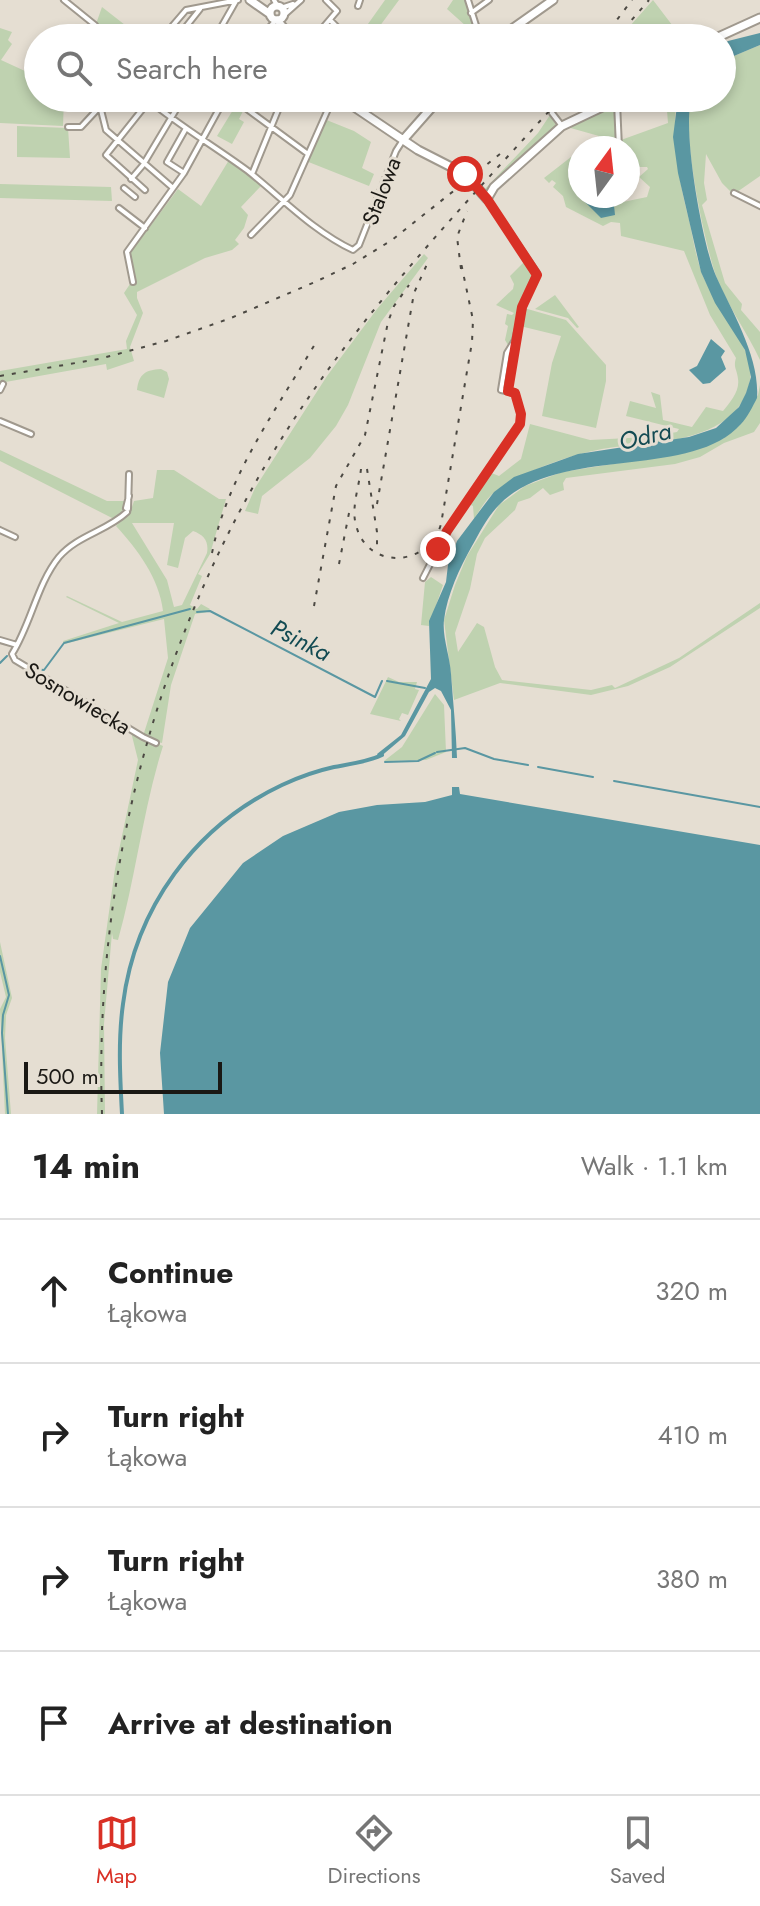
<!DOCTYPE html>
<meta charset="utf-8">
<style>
:root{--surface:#fff;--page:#f6f6f6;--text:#222;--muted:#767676;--line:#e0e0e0;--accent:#d93025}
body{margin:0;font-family:Jost,sans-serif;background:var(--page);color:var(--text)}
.compass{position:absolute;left:568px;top:136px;width:72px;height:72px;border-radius:50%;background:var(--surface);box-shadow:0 4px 12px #0003;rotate:15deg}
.scale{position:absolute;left:24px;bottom:20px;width:198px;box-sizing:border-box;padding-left:8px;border:4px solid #1a1814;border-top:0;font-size:22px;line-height:28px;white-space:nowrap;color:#1a1814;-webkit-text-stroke:6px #e5ded2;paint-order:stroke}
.stop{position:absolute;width:24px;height:24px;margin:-18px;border:6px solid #d93025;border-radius:50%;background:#fff}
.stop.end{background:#d93025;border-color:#fff;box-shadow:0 2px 8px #0008}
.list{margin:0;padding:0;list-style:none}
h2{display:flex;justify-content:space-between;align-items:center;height:104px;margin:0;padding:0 32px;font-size:34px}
h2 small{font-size:26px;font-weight:400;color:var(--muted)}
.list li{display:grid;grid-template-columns:52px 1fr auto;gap:24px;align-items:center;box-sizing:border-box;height:144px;padding:0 32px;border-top:2px solid var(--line)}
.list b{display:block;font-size:30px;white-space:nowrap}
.list p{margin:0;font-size:26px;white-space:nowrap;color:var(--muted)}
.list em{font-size:26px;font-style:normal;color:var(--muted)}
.icon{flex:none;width:44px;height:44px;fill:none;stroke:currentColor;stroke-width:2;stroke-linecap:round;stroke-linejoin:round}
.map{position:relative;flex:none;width:760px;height:1114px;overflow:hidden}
.search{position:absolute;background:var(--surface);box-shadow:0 4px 12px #0003;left:24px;right:24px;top:24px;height:88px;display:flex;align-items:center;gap:20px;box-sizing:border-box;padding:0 28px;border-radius:44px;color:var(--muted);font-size:30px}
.sheet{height:680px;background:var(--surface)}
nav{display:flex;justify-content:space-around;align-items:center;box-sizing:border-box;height:112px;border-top:2px solid var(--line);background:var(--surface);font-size:22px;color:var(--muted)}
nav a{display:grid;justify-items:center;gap:4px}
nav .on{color:var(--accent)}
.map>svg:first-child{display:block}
.green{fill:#bfd2b0;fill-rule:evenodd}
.water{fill:#5a97a2}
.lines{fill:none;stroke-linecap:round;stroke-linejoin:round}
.stream{stroke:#5a97a2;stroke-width:2}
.canal{stroke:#5a97a2;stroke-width:4}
.street-tunnel{stroke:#bcb6ac;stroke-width:4;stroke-dasharray:4 2;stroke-linecap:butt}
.street-casing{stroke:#a0998e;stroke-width:8}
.secondary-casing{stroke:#a0998e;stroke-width:11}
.street{stroke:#fff;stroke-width:4}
.secondary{stroke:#fff;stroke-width:7}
.rail{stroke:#4c4943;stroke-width:2;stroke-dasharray:4 8;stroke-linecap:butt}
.route{stroke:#d93025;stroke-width:10}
.labels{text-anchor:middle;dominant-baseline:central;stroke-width:6;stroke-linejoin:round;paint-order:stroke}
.street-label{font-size:22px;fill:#1a1814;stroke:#e5ded2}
.water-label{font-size:24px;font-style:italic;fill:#124a52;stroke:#e5ded2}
</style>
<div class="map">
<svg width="760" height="1114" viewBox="0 0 760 1114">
<rect width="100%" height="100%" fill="#e5ded2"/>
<path class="green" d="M385,0H399L371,38H358Z
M453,0H466L476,35L447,9Z
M653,0L682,38H625L622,35Z
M102,7L134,32L127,38H112L96,24Z
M0,28L12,32L8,40L12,44L1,60L38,77V98H64L63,126L0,123Z
M760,45V176L737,192L736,197L722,183L706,154L704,183L707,200L702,205L725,283L742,304L741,310L760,332V360C747,331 725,303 715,273C704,239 680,128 692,98H722V61Z
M666,98H677C671,142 679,181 690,224C693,239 696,256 701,271C712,303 756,347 750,380C743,421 705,434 669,441C651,444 633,445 615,447C576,452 529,469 496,491C487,497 480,510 474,519L473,506L467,503L489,472L499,476L521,459L530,424L590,440L648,437L677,432L679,429L626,416L630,401L656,408L651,392L660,395L663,420L692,427L706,407L723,411C730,402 740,391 738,379C737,369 733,368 736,358L710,315L684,251L621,236L620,223L611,222L603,226L566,207L563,196L553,187L556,183L552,180L549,183L544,178L580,150V196H621L623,202L647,197L650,187L639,177L648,169L647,167H633V172H628V148H583L599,136L567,127L615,103L618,140H621L668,123Z
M236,105L244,109L239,119L244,122L232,144L217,136Z
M550,115L557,127L487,196L483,191L538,133Z
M324,119L354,131L371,142L362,168L374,174L369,186L306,161Z
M17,126L68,128L70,158L17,157Z
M229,160L261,186L241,207L248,215L244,228L235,240L239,244L232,250L205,258L137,292V298L143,313L130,347L134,361L107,370L106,364L0,383V371L127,349L126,341L137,315L124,293L132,281L128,256L178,189L201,206Z
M0,184L111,187L112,201L0,198Z
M424,254L428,258L381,322L348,405L336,426L310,458L262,496L258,514L245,511L255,488L327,376L377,309Z
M525,261L534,275L521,304L514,337L508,345L505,340L508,326L505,324L507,314L512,315L514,313L496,305L513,289L514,284L510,276Z
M555,295L579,327L577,328L568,318L535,309Z
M524,308L566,320L606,365V381L596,428L542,416L552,363L561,336L520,326Z
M161,369L167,372L169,379L164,398L137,390C139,374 145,370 161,369Z
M760,385V423L754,432L724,443L700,457L675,464L566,478L563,483L564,490L550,495L543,488L530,498L518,502L515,510L485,538L477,554L470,589L455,633L458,652L477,623L484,627L495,667L502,680L591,690L612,685L615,688L679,658L760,603V608L670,667L628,686L591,695L500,683L454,700L444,620L455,585L467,556L499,505L525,486L562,472L689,452L724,438L758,395Z
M0,450L107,501H124V508L116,520L0,461Z
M157,470H174L219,499H226L210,554L198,574L202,576L190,605L197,609L201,604L210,609L208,612L195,614L171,685L162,743L143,736L168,658L164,619L64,644L63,641L119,623L66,597L67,596L122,622L163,611C159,578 138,550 116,526L131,510L134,501L153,498ZM132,523H174L167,565L178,568L185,538L193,531C204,535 209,541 207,553L182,605L174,607L167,580Z
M431,577L443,585L429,626L421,625L425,582Z
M388,677L399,682H417L415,689L419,690L408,715L402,713L399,719L401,721L370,714Z
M435,694L444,705L446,752L426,760L384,761L402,747Z
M131,732L163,746C143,809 136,876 118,940L113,939L112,933L104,1024L105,1114H97L101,969L115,869L138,760Z
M0,942L12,998L6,1015L5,1038L11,1114H5L0,1009L6,997L0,972Z"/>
<path class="water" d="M760,33V45L722,61V45L728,41Z
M678,98H692C681,126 703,247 716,276C732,312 760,357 757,398C753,406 747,418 741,424C690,481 558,444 499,505C487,517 480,532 472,546C460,567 447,595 444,620C442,637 450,656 451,674C453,702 456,730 457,758H452L451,710L441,691L435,688L429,692L405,736L379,758L377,754L401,735L431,679L429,621L446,582L448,565L457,541L494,492L514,477L578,454L689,437L716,428L739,407L746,393L751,377L745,350L715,303L701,272L678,173L673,137Z
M584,196H613L615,215L601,218L583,200Z
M711,339L725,351L721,357L726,369L710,383L703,384L689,370L697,366Z
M452,787H459L460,794L760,845V1114H164L160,1053L168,982L190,928L243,863L283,836L339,812L377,805L425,802L452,795Z"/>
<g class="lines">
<path class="stream" d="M197,612L210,611L375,697L382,681
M17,658L34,669L44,670L64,643L190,609
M0,663L7,656
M387,681L425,688
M437,752L465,748L494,759L528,765
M385,762L418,761L435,753
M538,767L593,777
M614,781L760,807
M0,956L9,995L3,1015L2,1033L8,1114"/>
<path class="canal" d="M122,1114C120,1077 118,1040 123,1004C135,908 195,826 282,785C299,777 316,771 334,767C350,764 367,762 382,755"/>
<path class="street-tunnel" d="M540,104L552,113"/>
<g class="street-casing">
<path id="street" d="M64,0L95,25
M274,0L278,7
M468,0L480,38
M358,6L360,0
M281,8L293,4
M471,13L489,0
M283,16L301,0
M330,20L343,33L339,38
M162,38L186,10L238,0
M177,38L200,9
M215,38L236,1
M260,38L276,20
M314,38L337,11L326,0
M146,98C178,125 214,146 248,171C282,198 313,231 353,250L359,245L396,151L403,140
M232,98L308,154
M533,98L540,104
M617,102L619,148
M100,106L106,130L173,188
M552,113L562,126
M68,127H81L108,98
M184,173L167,162L185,130
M252,174L283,98
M131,179L143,165L183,98
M124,188L135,197
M145,190L106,155L149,101
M734,193L760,206
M622,196L623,197
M487,199L537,273L524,303L515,340
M119,208L145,228
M251,235L290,195L333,98
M133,282L127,252L184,173L225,98
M0,390L3,384
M0,421L31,434
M126,508L129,496
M128,509L129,474
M127,512C107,531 78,535 59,557C37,584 31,624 12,654L15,660L143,737L156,743
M0,530L15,537
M423,578L447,531L520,424L521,414L515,393L501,390L507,353L515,340L508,391
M0,640L17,645"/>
</g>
<g class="secondary-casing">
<path id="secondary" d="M250,0L270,14
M270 13a7 7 0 1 1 14 0a7 7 0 1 1-14 0Z
M277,20L292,38
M499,38L553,0
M716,38L760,18
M341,98L418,150L465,174L487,199L494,187L562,126L621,98
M403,140L440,98"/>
</g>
<use href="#street" class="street"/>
<use href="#secondary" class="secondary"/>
<path class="rail" d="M610,29L632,0
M616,38L649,0
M461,269L457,237L467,211
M0,376L99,359L166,341L231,318L315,282L353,264L392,240L500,154
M361,469C359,487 351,508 356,525C367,571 429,567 441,524L472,342L473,320L460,258
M367,469L377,532V552
M377,504L414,293L428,262
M212,553C227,477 276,410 315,344
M339,564L350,508
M314,606L336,486L365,435L388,322L394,306L409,285
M102,1114C93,860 166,603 311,394C383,289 476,192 561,98"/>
</g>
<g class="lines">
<path class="route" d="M438,549L447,531L520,424L521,414L515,393L508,391L522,307L537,275L487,199L465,174"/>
</g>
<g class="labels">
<g class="street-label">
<text transform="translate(381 191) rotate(-69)">Stalowa</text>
<text transform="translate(78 698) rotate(31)">Sosnowiecka</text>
</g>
<g class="water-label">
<text transform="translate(645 436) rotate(-13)">Odra</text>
<text transform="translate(301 640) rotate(27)">Psinka</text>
</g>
</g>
</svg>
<svg class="compass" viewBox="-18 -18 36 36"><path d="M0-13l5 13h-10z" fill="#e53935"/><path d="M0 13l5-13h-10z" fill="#767676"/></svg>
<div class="scale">500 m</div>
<div class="stop" style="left:465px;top:174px"></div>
<div class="stop end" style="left:438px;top:549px"></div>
<div class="search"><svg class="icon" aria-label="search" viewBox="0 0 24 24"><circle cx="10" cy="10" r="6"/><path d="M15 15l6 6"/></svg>Search here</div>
</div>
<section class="sheet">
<h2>14 min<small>Walk · 1.1 km</small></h2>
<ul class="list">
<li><svg class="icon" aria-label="ahead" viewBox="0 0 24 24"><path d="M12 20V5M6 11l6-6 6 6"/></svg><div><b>Continue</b><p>Łąkowa</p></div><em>320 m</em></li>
<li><svg class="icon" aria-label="right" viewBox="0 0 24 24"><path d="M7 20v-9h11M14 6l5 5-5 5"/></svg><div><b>Turn right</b><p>Łąkowa</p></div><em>410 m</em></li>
<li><svg class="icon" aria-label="right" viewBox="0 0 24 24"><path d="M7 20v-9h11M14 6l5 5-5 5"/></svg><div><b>Turn right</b><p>Łąkowa</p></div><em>380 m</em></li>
<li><svg class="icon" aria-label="arrive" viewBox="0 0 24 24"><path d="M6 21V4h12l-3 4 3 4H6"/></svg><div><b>Arrive at destination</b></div></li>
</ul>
</section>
<nav>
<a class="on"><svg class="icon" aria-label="map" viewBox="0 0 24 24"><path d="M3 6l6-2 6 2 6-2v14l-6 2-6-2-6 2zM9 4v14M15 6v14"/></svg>Map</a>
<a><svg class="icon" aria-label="directions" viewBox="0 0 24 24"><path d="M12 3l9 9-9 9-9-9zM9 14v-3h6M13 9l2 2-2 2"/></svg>Directions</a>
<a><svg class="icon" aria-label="saved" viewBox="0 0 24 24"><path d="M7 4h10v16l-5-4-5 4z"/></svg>Saved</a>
</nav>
